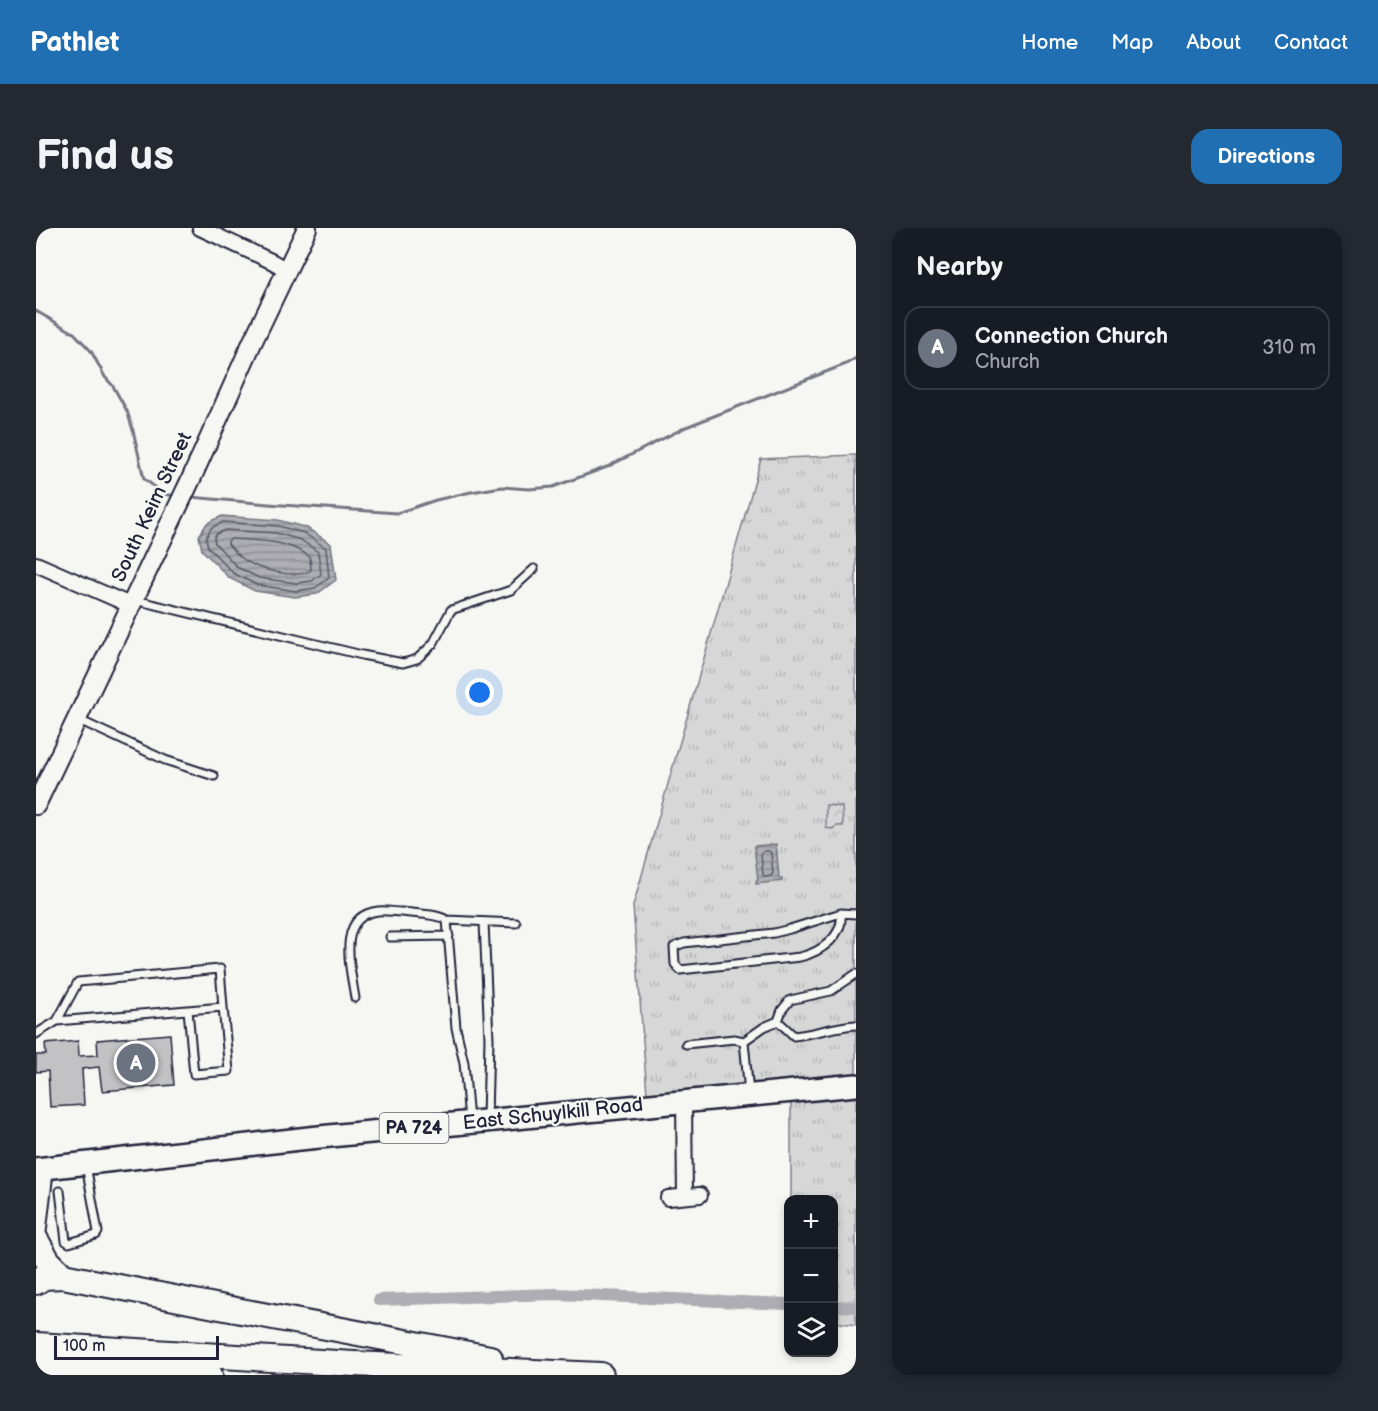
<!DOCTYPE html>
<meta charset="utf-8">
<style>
:root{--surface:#171b24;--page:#242831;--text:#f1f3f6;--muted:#9ea1a6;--line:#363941;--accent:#1f6fb2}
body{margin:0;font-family:"Balsamiq Sans",sans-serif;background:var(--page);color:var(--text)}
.controls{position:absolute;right:18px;bottom:18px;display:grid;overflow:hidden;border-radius:12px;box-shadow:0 3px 9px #0003}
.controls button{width:54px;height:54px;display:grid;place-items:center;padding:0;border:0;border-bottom:2px solid var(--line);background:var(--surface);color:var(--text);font:30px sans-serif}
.scale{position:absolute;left:18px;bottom:15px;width:165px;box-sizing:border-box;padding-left:6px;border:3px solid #22223b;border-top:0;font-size:16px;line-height:21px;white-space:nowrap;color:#22223b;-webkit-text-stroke:4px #f6f6f2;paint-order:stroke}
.you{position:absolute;left:444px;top:465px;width:21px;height:21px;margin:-15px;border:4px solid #fff;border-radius:50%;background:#1a73e8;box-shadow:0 0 0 9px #1a73e833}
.badge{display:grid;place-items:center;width:39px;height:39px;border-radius:50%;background:var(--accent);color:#fff;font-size:20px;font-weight:700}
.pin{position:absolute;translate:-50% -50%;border:3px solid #fff;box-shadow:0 2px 6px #0006}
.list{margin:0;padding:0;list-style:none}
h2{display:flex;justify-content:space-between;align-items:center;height:78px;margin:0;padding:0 24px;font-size:26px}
h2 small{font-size:20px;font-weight:400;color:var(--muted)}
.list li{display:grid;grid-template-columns:39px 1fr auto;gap:18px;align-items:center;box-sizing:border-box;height:84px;margin:0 12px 12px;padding:0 12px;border:2px solid var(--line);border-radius:18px}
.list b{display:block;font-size:22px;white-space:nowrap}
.list p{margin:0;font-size:20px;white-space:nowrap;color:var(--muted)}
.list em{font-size:20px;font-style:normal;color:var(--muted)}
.icon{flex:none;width:33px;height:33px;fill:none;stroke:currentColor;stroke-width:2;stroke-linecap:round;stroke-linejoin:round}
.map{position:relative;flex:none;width:820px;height:1147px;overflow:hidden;border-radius:18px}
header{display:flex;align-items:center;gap:36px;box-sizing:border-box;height:84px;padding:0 30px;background:var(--accent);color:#fff}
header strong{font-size:28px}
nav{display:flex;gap:33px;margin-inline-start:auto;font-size:21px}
.intro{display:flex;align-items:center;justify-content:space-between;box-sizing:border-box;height:144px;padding:0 36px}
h1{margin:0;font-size:42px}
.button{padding:15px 27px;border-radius:18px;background:var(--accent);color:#fff;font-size:21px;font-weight:700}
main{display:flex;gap:36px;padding:0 36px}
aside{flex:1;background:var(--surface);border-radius:18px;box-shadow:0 3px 9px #0003}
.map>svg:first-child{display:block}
.grass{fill:url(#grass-tufts);stroke:#7c7c89;stroke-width:1.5}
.forest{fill:url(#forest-crowns);stroke:#7c7c89;stroke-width:1.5}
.water{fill:url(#water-rules);stroke:#757583;stroke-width:1.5}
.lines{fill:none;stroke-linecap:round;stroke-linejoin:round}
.shore{stroke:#5a5a6b;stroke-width:1.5}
.stream{stroke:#757583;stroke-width:3}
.canal{stroke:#adadb3;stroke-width:12}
.building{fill:#c2c2c4;stroke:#22223b;stroke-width:1.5}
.lane-casing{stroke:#22223b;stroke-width:11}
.street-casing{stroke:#22223b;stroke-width:18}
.secondary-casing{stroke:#22223b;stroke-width:22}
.primary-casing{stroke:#22223b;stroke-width:26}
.highway-casing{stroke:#22223b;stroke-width:28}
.lane{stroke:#f6f6f2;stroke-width:7}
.street{stroke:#f6f6f2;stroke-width:14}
.secondary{stroke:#f6f6f2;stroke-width:18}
.primary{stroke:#f6f6f2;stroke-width:21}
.highway{stroke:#f6f6f2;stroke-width:24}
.labels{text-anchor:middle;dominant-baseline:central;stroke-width:4.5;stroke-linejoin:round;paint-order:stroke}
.shield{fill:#f6f6f2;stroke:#626272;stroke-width:1.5}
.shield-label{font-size:18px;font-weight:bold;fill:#22223b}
.street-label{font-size:20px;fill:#22223b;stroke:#f6f6f2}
</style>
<header>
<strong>Pathlet</strong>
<nav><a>Home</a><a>Map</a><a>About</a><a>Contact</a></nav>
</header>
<div class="intro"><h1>Find us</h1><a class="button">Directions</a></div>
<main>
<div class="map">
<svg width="820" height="1147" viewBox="0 0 820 1147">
<defs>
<pattern id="grass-tufts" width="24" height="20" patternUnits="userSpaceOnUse" patternTransform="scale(1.5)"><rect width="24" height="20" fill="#d7d7d7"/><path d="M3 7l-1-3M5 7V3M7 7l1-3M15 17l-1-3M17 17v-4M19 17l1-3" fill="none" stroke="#b8b8b9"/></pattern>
<pattern id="forest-crowns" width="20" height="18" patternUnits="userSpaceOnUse" patternTransform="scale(1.5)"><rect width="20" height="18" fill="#d7d7d7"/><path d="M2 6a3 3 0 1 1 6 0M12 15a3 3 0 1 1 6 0" fill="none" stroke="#b8b8b9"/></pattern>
<pattern id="water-rules" width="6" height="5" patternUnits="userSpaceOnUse" patternTransform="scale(1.5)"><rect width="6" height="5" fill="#adadb3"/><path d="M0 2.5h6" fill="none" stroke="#8c8c93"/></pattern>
</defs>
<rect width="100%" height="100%" fill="#f6f6f2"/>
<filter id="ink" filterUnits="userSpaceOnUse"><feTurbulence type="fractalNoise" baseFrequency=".0167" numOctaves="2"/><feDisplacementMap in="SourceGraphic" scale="12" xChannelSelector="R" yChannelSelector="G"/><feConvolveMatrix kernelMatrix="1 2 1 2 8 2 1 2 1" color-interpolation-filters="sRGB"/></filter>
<g filter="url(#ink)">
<path class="grass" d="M820,227V1097L798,1094V972L755,971V853L611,866L597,678L725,231Z"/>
<path class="forest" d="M790,577L806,579L807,598H801L796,601L790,600Z"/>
<path class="water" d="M186,288L242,292L271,300L295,316L300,352L281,366L259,369L219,363L193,350L166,322L163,308L171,295Z
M740,616L743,650H746V653L720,656V653L722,652L718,618Z"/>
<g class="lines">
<path class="shore" d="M187,294L242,298L268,305L290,320L293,350L279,360L260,363L221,357L197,345L172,319L170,310L175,300Z
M189,302L240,305L265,312L282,324L285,346L276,353L260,355L223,350L201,339L179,315L178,310L180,306Z
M195,311C223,313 250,311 274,329L275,342C261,352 219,341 206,330C201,326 196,321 192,316V313Z
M728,623H733L735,625L737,645L735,648L729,649L727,647L725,626Z"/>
<path class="stream" d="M0,83L38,105L55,123L69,149L77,158L91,183L97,202L108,251C119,257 124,269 139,267
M154,269L232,276L361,285L400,272L435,264L466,259L493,261L517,259L571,239L650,199L810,136L820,130"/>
<path class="canal" d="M343,1072L520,1066L752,1076
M798,1078L820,1079"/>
</g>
<path class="building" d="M134,806L138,857L66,863L63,839L46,841L48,877L14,879L12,843L0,844V827H10L9,816L42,813L43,828L62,827L61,812Z"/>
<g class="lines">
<g class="lane-casing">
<path id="lane" d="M99,372L326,427L367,435L381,431L397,416L415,382L475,362L498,341
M43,492L129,532L178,548
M805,685C808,708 785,724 764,729L644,742L639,736L638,719L648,715L738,705L754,701L805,685L820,686
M448,694L453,811L451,890
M354,709L413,708
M319,770C315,742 299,688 342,683C350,682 357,684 365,684C380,686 398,685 411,692
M152,782L158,846L193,843L187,779
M742,793L758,808C779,806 799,798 820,797
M0,806L21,793L187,779L184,741L42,754L21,793
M708,813L728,799L742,793L746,782L754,772L795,763L820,746
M650,816L698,811L708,813L713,865
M433,892L428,835L420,800L411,692L480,695
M24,963L30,1013L33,1015L60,1007L62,1004L50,937"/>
</g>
<g class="street-casing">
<path id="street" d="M164,0L237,34L251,42
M0,336L94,377
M648,874L649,968
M632,970L664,967"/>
</g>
<g class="secondary-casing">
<path id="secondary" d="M0,577L156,249L216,115L271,0
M0,1008L8,940"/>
</g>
<g class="primary-casing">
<path id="primary" d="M0,941L273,910L820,857"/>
</g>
<g class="highway-casing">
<path id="highway" d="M0,1012L12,1033L27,1048
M0,1054L8,1049L27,1048L184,1079L454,1130
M0,1117L318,1136L565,1147
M0,1137L174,1147"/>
</g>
<use href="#lane" class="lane"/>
<use href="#street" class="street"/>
<use href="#secondary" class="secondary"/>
<use href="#primary" class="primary"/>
<use href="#highway" class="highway"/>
</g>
</g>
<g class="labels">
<rect class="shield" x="343.5" y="885" width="69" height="30" rx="4.5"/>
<g class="shield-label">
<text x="378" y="900">PA 724</text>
</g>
<g class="street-label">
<text transform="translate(116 279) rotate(-65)">South Keim Street</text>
<text transform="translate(517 886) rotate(-6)">East Schuylkill Road</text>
</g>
</g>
</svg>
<div class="controls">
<button>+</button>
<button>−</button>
<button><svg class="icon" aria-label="layers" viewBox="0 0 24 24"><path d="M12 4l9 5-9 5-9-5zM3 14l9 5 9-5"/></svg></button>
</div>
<div class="scale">100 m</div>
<div class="you"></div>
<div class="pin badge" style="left:100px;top:835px;background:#6b7280">A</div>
</div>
<aside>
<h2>Nearby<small></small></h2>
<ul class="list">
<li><span class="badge" style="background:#6b7280">A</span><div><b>Connection Church</b><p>Church</p></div><em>310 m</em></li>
</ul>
</aside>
</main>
